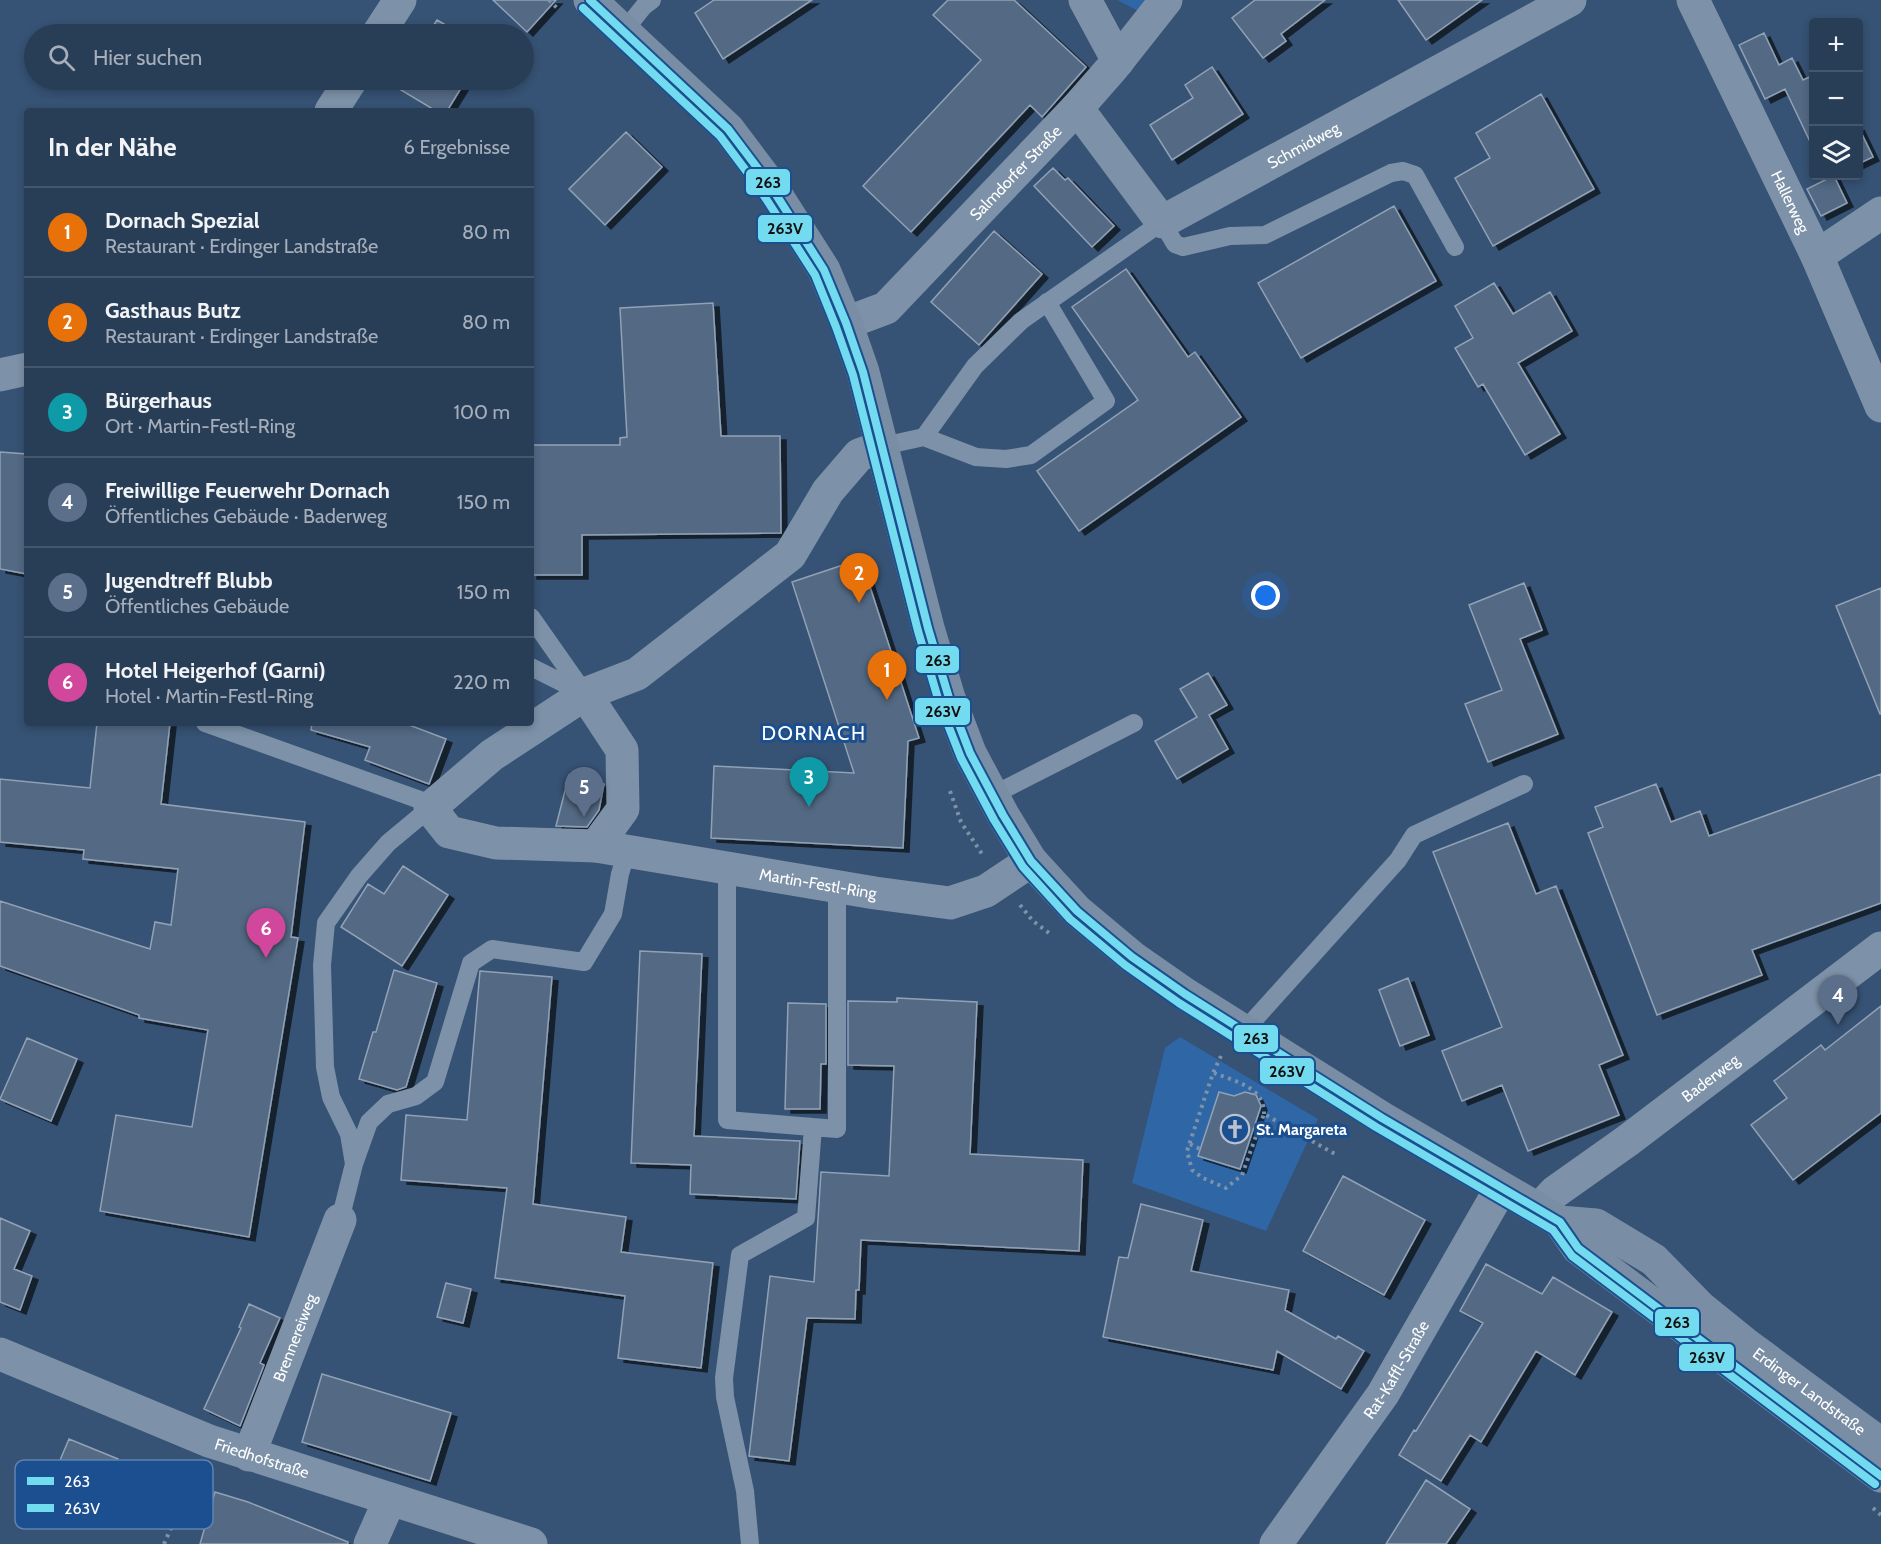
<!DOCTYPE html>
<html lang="de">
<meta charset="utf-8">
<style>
:root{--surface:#283e57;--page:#30455d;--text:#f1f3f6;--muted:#a5aeba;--line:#44576d;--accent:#8c9099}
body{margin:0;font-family:Cabin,sans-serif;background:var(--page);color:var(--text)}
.controls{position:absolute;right:18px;top:18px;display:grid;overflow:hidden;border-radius:6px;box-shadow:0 3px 9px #0003}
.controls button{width:54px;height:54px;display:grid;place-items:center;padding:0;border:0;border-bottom:2px solid var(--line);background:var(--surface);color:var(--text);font:30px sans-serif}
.you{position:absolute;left:1266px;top:596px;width:21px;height:21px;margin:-15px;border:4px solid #fff;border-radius:50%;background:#1a73e8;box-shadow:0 0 0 9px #1a73e833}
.badge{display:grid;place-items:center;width:39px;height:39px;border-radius:50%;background:var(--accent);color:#fff;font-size:20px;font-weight:700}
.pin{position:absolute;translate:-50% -50px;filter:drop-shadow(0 2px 3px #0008)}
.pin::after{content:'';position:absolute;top:32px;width:21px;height:18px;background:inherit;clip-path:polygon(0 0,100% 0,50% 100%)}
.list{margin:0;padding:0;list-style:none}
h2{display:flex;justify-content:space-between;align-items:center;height:78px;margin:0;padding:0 24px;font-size:26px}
h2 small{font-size:20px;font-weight:400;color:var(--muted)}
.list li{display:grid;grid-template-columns:39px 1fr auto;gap:18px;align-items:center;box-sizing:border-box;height:90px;padding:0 24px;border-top:2px solid var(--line)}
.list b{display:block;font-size:22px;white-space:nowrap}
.list p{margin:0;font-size:20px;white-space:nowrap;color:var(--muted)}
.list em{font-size:20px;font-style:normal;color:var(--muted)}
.icon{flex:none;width:33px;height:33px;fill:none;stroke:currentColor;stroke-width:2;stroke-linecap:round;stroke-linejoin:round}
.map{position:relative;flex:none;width:1881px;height:1544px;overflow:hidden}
.search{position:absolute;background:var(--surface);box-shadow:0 3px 9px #0003;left:24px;top:24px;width:510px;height:66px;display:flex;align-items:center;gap:15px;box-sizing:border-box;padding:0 21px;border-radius:33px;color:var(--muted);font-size:22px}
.panel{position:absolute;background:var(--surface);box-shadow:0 3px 9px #0003;left:24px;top:108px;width:510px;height:618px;border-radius:6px}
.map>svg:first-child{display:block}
.green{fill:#2f66a5}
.building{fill:#526984;stroke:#92a2b6;stroke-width:1.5;filter:url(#shadow)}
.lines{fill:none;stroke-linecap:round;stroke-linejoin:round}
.path{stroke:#7d92a8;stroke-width:4;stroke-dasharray:3 4.5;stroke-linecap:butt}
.lane{stroke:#7d92a8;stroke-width:18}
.street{stroke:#7d92a8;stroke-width:33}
.secondary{stroke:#798da4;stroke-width:33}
.bus-1-casing{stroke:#1b4f8f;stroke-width:12}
.bus-2-casing{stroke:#1b4f8f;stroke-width:12}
.bus-1{stroke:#73dbef;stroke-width:8}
.bus-2{stroke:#73dbef;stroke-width:8}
.labels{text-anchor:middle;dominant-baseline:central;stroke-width:6;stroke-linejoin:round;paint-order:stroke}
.street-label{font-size:16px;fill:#fff;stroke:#1b4f8f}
.poi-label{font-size:16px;font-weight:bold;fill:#fff;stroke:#1b4f8f;text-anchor:start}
.quarter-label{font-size:20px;letter-spacing:1.5px;fill:#fff;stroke:#1b4f8f}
.key{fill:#1b4f8f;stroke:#5f84b1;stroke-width:1.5}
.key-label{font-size:16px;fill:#fff}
.line-badge{stroke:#1b4f8f;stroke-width:2}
.pale-badge-label{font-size:16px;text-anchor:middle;font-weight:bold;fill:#111}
</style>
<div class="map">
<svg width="1881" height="1544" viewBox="0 0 1881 1544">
<defs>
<filter id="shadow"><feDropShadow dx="6" dy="4" stdDeviation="0" flood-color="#0009"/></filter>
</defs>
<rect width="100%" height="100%" fill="#365274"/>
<path class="green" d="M1117,0H1152L1142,13Z
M1180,1037L1318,1119L1266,1231L1132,1183L1165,1048Z"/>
<path class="building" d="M493,0H556L527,32Z
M714,0H812L723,59L695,13Z
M948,0H1014L1086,67L1042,117L1030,105L911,232L863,186L981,60L933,15Z
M1255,0H1325L1281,34L1286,41L1263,58L1232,18Z
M1398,0H1482L1426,40Z
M437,20L461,34H428Z
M1764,33L1779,65L1792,58L1803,80L1814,75V150L1785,89L1765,99L1739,45Z
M1212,67L1243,114L1172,160L1150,125L1193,98L1185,85Z
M401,80H466L447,111H436L396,87Z
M1541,94L1594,189L1493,246L1455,178L1490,158L1476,133Z
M1858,126L1873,157L1858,164Z
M626,132L662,167L605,225L569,189Z
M1053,168L1065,180L1068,178L1114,226L1092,247L1034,186Z
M1825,176H1834L1847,203L1821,216L1807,189L1831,177L1827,179Z
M1394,206L1436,281L1301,358L1258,283Z
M994,231L1042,274L979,345L931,302Z
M1126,269L1188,357L1195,352L1241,417L1079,531L1037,471L1138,400L1072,307Z
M1494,283L1513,314L1550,292L1572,331L1518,363L1560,434L1525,455L1483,384L1478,387L1455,348L1473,338L1455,306Z
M713,303L721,436H780L781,533L582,535V575H531V445H620V438L627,437L620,308Z
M0,452L27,454V574L0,569Z
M861,559L919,738L908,741L903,848L711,838L714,766L854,773L792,582Z
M1524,583L1542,630L1520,639L1558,734L1488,762L1465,704L1502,690L1469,605Z
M1881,588V714H1880L1836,606Z
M1208,673L1227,705L1209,715L1228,749L1177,779L1155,741L1197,717L1180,689Z
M97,723H170L161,804L305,822L291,937L298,938L249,1237L100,1211L116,1115L192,1127L208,1030L139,1018V1015L0,966V901L150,949L155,922L171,925L178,869L83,859L84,850L0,842V779L90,788Z
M312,723H404L446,739L429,784L365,760L370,747L311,730Z
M1881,774V903L1752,950L1762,975L1657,1015L1588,833L1603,827L1595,807L1656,784L1671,822L1700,811L1709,836Z
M569,775L604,784L599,810L587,827L556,826Z
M1508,823L1536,894L1556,886L1623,1055L1599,1065L1619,1115L1528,1151L1502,1085L1462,1101L1442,1051L1502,1027L1433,852Z
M403,866L448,895L402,966L341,927L368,884L384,894Z
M640,951L702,954L694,1136L800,1141L796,1199L690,1194L691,1165L631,1163Z
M394,970L437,983L406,1087L397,1090L359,1079L373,1032H376Z
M480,971L552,977L533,1204L626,1217L621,1252L713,1263L701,1368L618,1358L625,1296L495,1278L507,1188L401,1180L406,1115L467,1120Z
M1408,978L1429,1035L1400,1046L1379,990Z
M897,998L977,1002L970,1154L1083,1160L1079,1251L861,1240L859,1290H856L855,1319L807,1318L789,1461L749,1456L770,1276L814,1282L821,1172L889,1176L894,1066L848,1065V1001L897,1002Z
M788,1003L826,1004V1064H821L820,1109H785Z
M1881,1006V1113L1793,1180L1751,1125L1787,1098L1774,1081L1821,1045L1825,1050Z
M27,1038L77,1059L51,1121L0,1099Z
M1219,1092L1234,1096L1245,1092L1256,1095L1261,1106L1240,1169L1198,1156Z
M1343,1176L1425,1220L1384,1295L1303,1251Z
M1141,1204L1203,1220L1191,1271L1289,1290L1285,1310L1336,1339L1338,1336L1364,1351L1341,1389L1277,1351L1273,1370L1103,1337L1119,1257L1128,1258Z
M0,1218L30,1231L14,1269L32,1276L20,1310L0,1302Z
M1486,1264L1542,1294L1553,1277L1612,1312L1575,1375L1536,1351L1481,1442L1470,1435L1441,1481L1399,1455L1414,1430L1416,1431L1483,1323L1460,1311Z
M446,1283L471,1289L463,1323L437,1317Z
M249,1304L280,1318L260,1363L264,1365L240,1426L204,1409L241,1328L239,1327Z
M322,1374L451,1413L430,1481L302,1442Z
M69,1439L118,1459L96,1511L47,1491Z
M1426,1480L1470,1509L1446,1544H1386Z
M215,1492L248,1502L348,1542V1544H200Z"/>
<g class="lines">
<path class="path" d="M549,0L557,8
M950,791L961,822L982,854
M1020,905L1033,921L1049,933
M1221,1056L1213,1073L1187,1151L1192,1170L1203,1178L1226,1188L1242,1175L1264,1114L1335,1154
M1214,1073C1234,1081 1265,1087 1264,1114
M1190,1144L1200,1149
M1873,1508L1881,1515
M164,1544L197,1469"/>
<path class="lane" d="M624,31L644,6L652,0
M924,437L975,366L1021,321L1162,222L1175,244L1183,247L1230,236L1265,235L1391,173L1403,171L1415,175L1455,247
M883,446L924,437L976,457L1006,459L1031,455L1106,401L1047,302
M531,617L585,694
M531,667L583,693
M205,723L434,805
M993,795L1134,723
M727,868V1120L837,1129V886
M1244,1031L1398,860L1414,835L1524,784
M354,1164L369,1122L388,1104L416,1096L435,1082L471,963L492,949L584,962L613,914L620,874L627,851
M340,1220L354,1164L349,1134L331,1097L325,1067L322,965L326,923L359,876L388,843L430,808
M750,1544L745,1491L725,1397L724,1378L740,1255L806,1218L813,1127"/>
<g class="street">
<path d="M1085,0L1118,61"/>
<path id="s1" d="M1693,0L1817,256L1881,406"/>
<path d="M378,34L400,0"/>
<path id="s2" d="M1077,108L1162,222L1570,0"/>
<path d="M331,111L351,80"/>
<path d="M1817,256L1881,213"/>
<path id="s3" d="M846,323L886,308L1077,108L1113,67L1166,0"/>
<path d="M0,375L27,369"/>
<path id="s4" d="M883,446L859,455L828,491L790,555L637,674L585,694L492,755L430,808L449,832L496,843L596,846L875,893L950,903L986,891L1031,861"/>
<path d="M585,694L622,750L623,809L596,846"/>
<path id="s5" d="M1539,1209L1555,1192L1627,1141L1881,948"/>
<path id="s6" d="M0,1354L209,1441L531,1544"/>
<path id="s7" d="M249,1455L340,1220"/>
<path d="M370,1544L390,1499"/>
<path id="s8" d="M1276,1544L1383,1394L1501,1188"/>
</g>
<g class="secondary">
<path id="s9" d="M590,0L728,129L768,182L824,270L846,323L863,372L928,628L949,698L970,753L1003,815L1031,861L1077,911L1132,957L1185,994L1382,1118L1560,1222L1596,1225L1654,1260L1700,1307L1747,1345L1881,1444"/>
<path d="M1560,1222L1578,1248L1881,1476"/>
</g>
<g class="bus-1-casing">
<path id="bus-1" d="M590,0L728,129L768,182L824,270L846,323L863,372L928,628L949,698L970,753L1003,815L1031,861L1077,911L1132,957L1185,994L1382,1118L1560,1222L1578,1248L1881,1476"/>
</g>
<g class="bus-2-casing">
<path id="bus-2" d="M583,8L720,136L759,188L815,275L836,327L853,375L918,631L939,702L961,758L994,820L1023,867L1070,919L1125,965L1179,1003L1376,1127L1553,1230L1572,1256L1875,1484"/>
</g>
<use href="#bus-1" class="bus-1"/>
<use href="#bus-2" class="bus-2"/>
</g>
<defs>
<g id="church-ring" transform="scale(1.5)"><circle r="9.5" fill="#1b4f8f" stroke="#b9c2ce" stroke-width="1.5"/><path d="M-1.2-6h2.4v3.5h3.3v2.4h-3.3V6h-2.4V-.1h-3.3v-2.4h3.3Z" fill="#b9c2ce"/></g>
</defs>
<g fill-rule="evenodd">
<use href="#church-ring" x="1235" y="1129"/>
</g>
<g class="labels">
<g class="street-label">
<text stroke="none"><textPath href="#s2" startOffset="303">Schmidweg</textPath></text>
<text stroke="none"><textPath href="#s3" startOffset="230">Salmdorfer Straße</textPath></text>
<text stroke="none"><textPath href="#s1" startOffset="224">Hallerweg</textPath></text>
<text stroke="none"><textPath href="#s4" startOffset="994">Martin-Festl-Ring</textPath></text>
<text stroke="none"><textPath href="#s5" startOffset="216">Baderweg</textPath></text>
<text stroke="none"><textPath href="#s7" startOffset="126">Brennereiweg</textPath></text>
<text stroke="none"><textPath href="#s8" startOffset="212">Rat-Kaffl-Straße</textPath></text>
<text stroke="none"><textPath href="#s9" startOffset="1940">Erdinger Landstraße</textPath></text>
<text stroke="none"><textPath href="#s6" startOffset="282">Friedhofstraße</textPath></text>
</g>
<g class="poi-label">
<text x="1256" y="1129">St. Margareta</text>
</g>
<g class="quarter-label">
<text x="814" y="733">DORNACH</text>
</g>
</g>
<rect x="15" y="1460" width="198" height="69" rx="9" class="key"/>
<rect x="27" y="1477" width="27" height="8" fill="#73dbef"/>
<rect x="27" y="1504" width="27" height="8" fill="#73dbef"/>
<g class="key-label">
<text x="64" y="1487">263</text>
<text x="64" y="1514">263V</text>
</g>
<g class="line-badge">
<rect x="745" y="168" width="46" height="28" rx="6" fill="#73dbef"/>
<rect x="757" y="214" width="56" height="29" rx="6" fill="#73dbef"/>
<rect x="915" y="645" width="45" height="29" rx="6" fill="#73dbef"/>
<rect x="914" y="697" width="57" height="29" rx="6" fill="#73dbef"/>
<rect x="1233" y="1024" width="46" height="29" rx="6" fill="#73dbef"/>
<rect x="1259" y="1057" width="56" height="28" rx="6" fill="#73dbef"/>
<rect x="1654" y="1308" width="46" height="29" rx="6" fill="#73dbef"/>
<rect x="1678" y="1343" width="57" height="29" rx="6" fill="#73dbef"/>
</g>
<g class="pale-badge-label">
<text x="768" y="188">263</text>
<text x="785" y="234">263V</text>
<text x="938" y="666">263</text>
<text x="943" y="717">263V</text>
<text x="1256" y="1044">263</text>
<text x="1287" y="1077">263V</text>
<text x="1677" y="1328">263</text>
<text x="1707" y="1363">263V</text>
</g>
</svg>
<div class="controls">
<button>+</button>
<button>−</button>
<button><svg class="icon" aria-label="layers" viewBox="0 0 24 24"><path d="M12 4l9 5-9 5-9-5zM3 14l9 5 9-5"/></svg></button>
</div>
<div class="you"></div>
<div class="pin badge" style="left:887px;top:700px;background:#e8710a">1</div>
<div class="pin badge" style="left:859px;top:603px;background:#e8710a">2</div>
<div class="pin badge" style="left:809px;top:807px;background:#0f9aa8">3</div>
<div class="pin badge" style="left:1838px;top:1025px;background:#5c6f8a">4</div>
<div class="pin badge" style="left:584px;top:817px;background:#5c6f8a">5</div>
<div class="pin badge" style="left:266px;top:958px;background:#d1479c">6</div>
<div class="search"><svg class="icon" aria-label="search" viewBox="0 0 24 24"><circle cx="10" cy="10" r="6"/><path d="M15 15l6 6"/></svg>Hier suchen</div>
<section class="panel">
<h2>In der Nähe<small>6 Ergebnisse</small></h2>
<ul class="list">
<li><span class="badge" style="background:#e8710a">1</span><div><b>Dornach Spezial</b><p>Restaurant · Erdinger Landstraße</p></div><em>80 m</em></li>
<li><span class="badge" style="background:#e8710a">2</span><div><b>Gasthaus Butz</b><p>Restaurant · Erdinger Landstraße</p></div><em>80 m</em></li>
<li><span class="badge" style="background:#0f9aa8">3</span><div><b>Bürgerhaus</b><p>Ort · Martin-Festl-Ring</p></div><em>100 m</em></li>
<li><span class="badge" style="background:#5c6f8a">4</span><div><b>Freiwillige Feuerwehr Dornach</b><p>Öffentliches Gebäude · Baderweg</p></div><em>150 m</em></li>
<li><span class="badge" style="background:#5c6f8a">5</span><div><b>Jugendtreff Blubb</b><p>Öffentliches Gebäude</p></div><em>150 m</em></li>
<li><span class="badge" style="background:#d1479c">6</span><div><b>Hotel Heigerhof (Garni)</b><p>Hotel · Martin-Festl-Ring</p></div><em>220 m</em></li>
</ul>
</section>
</div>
